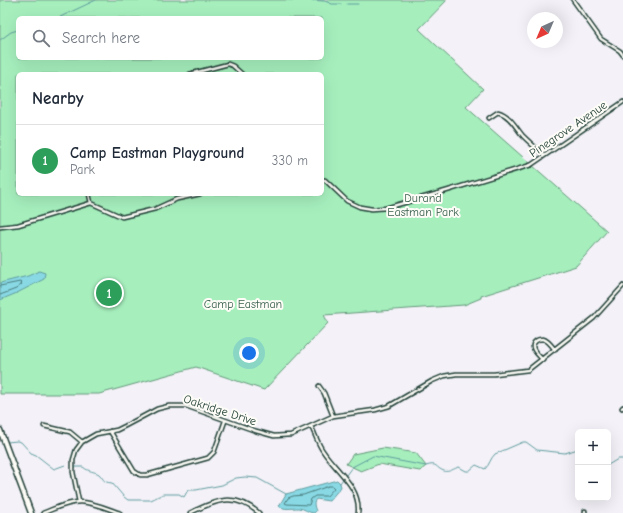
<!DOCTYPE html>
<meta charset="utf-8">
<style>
:root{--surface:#fff;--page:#f2f2f3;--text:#1f2937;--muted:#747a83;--line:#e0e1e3;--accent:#d1495b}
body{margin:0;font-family:"Comic Neue",sans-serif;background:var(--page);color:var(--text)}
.controls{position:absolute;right:12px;bottom:12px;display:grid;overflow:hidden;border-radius:6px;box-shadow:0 4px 16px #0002}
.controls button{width:36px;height:36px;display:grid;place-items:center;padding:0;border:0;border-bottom:1px solid var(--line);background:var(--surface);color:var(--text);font:20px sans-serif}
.compass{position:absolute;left:527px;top:12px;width:36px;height:36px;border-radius:50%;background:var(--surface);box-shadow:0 4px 16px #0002;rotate:224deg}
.you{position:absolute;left:249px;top:353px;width:14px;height:14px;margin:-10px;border:3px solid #fff;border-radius:50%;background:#1a73e8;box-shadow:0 0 0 6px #1a73e833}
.badge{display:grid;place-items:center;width:26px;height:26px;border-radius:50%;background:var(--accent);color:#fff;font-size:13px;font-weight:700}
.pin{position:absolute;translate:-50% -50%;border:2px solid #fff;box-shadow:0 1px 4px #0006}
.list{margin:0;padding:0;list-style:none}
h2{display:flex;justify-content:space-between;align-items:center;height:52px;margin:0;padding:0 16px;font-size:17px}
h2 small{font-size:13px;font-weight:400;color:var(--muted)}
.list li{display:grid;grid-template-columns:26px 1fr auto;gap:12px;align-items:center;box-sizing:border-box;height:72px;padding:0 16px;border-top:1px solid var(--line)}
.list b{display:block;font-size:15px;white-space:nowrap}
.list p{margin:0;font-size:13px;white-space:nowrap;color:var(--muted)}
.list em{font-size:13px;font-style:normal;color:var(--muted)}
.icon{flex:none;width:22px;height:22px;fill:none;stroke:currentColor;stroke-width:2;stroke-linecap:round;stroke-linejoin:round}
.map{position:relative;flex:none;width:623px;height:513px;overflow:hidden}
.search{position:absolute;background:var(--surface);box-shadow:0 4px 16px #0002;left:16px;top:16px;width:308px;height:44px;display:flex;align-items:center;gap:10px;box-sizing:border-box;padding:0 14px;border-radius:6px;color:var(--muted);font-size:15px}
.panel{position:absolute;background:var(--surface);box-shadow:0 4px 16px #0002;left:16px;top:72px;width:308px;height:124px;border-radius:6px}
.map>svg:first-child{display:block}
.green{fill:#a6efbd;stroke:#629678;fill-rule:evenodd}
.water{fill:#89d9e5;stroke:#5f9b9e}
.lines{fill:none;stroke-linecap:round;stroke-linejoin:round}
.shore{stroke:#497b7b;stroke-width:1}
.stream{stroke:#5f9b9e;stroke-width:1}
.street-casing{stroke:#1f3d34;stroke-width:5.5}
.primary-casing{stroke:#1f3d34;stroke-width:7}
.street{stroke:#fdfcf7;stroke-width:2.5}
.primary{stroke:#fdfcf7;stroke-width:4}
.labels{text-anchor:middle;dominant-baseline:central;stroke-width:4;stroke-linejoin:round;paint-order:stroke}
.street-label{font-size:12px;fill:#1f3d34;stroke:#fdfcf7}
.park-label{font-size:12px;fill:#3a614f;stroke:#fdfcf7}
</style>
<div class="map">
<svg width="623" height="513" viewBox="0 0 623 513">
<rect width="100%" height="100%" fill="#f4f2f8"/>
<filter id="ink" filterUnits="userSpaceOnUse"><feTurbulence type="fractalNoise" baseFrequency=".025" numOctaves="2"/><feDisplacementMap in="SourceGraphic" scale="8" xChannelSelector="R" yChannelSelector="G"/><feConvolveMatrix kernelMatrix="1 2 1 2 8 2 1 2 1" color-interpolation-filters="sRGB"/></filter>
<g filter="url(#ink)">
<path class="green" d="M0,0H447L419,29L483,89L466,107L607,231L576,266L481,296V298L464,305L324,315L328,323L264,390L196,367L99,394H0ZM18,18H322V58H18ZM18,74H322V194H18Z
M383,448L416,453L426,466L420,471L379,464L361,471L346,464L353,454Z"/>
<path class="water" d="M39,271L45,273L44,279L17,293L0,300V283L28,276Z
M337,480L340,483L341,487L329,501L316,499C313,503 314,506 316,511L314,513C308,513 305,508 298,508C292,508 284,510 279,506L286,494Z"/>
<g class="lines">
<path class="shore" d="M0,286L20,282L22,284L16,289L0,295
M329,486H332L334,488L327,496H315L311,499L309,505L287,504L285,503L288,498L293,496L303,495Z"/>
<path class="stream" d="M307,0L325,1L332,4H341
M347,4H358
M58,18L96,0
M0,40L11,32L18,30
M7,442L17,441L21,442L31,453L36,455L54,469L65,465
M608,465L618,459H623
M75,467H83C89,472 94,471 99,474C105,480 102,482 112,483L124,497L128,500H151L163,494H179L184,497L188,490H196L222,485L236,478L245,477L257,478L286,494
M346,475L352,467L373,456L426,466C438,462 435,468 444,471C448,473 455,468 459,467L466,471H469L476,465L485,469C490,464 490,459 495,454L523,442H526L537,450L565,453L578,449
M340,483L343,479"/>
<g class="street-casing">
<path id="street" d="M573,0L601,39L620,51L623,55
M190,74L228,64L233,66L242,74
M489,118L498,112C510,115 516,128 523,136C530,143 537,149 544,155
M322,180H325L347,201L360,207L372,209L386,208L446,191L531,165L623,102
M89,194L91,203
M0,227L18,225L91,203L122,217L155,209L177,199L200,194
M543,360C538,355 528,347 536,341C538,339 540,339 543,339C548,340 552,346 555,350
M319,386L324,393L333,416
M622,408L623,407
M44,426L70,432L82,442
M311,426C315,434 318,444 323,451C336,471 361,487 358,513
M110,431L134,471L140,475H147L208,458L214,452L225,421
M79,502L73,472V460L76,450L82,442L96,434L117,430L125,426L157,409L169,406H186L256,431L274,436L291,435L333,416L375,410L389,406L432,381L444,376L456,374H494L528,370L594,318L623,286
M585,511V513
M43,513C54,509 67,502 80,502C93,502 108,509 120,513
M190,513C216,500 234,492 259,513"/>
</g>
<g class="primary-casing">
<path id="primary" d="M0,430L31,513"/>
</g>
<use href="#street" class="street"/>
<use href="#primary" class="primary"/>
</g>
</g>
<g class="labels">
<g class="street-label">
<text transform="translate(568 129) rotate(-34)">Pinegrove Avenue</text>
<text transform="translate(220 410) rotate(18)">Oakridge Drive</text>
</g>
<g class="park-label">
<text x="423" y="198">Durand<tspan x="423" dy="14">Eastman Park</tspan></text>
<text x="243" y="304">Camp Eastman</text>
</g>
</g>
</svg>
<div class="controls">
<button>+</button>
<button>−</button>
</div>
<svg class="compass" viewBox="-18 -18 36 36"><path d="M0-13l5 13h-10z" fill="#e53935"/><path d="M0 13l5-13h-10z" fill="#747a83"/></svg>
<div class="you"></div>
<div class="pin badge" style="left:109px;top:293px;background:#2e9e5b">1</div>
<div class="search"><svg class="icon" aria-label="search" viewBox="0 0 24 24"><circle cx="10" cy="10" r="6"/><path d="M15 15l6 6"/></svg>Search here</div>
<section class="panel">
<h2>Nearby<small></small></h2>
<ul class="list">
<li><span class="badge" style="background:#2e9e5b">1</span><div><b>Camp Eastman Playground</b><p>Park</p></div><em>330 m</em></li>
</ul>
</section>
</div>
